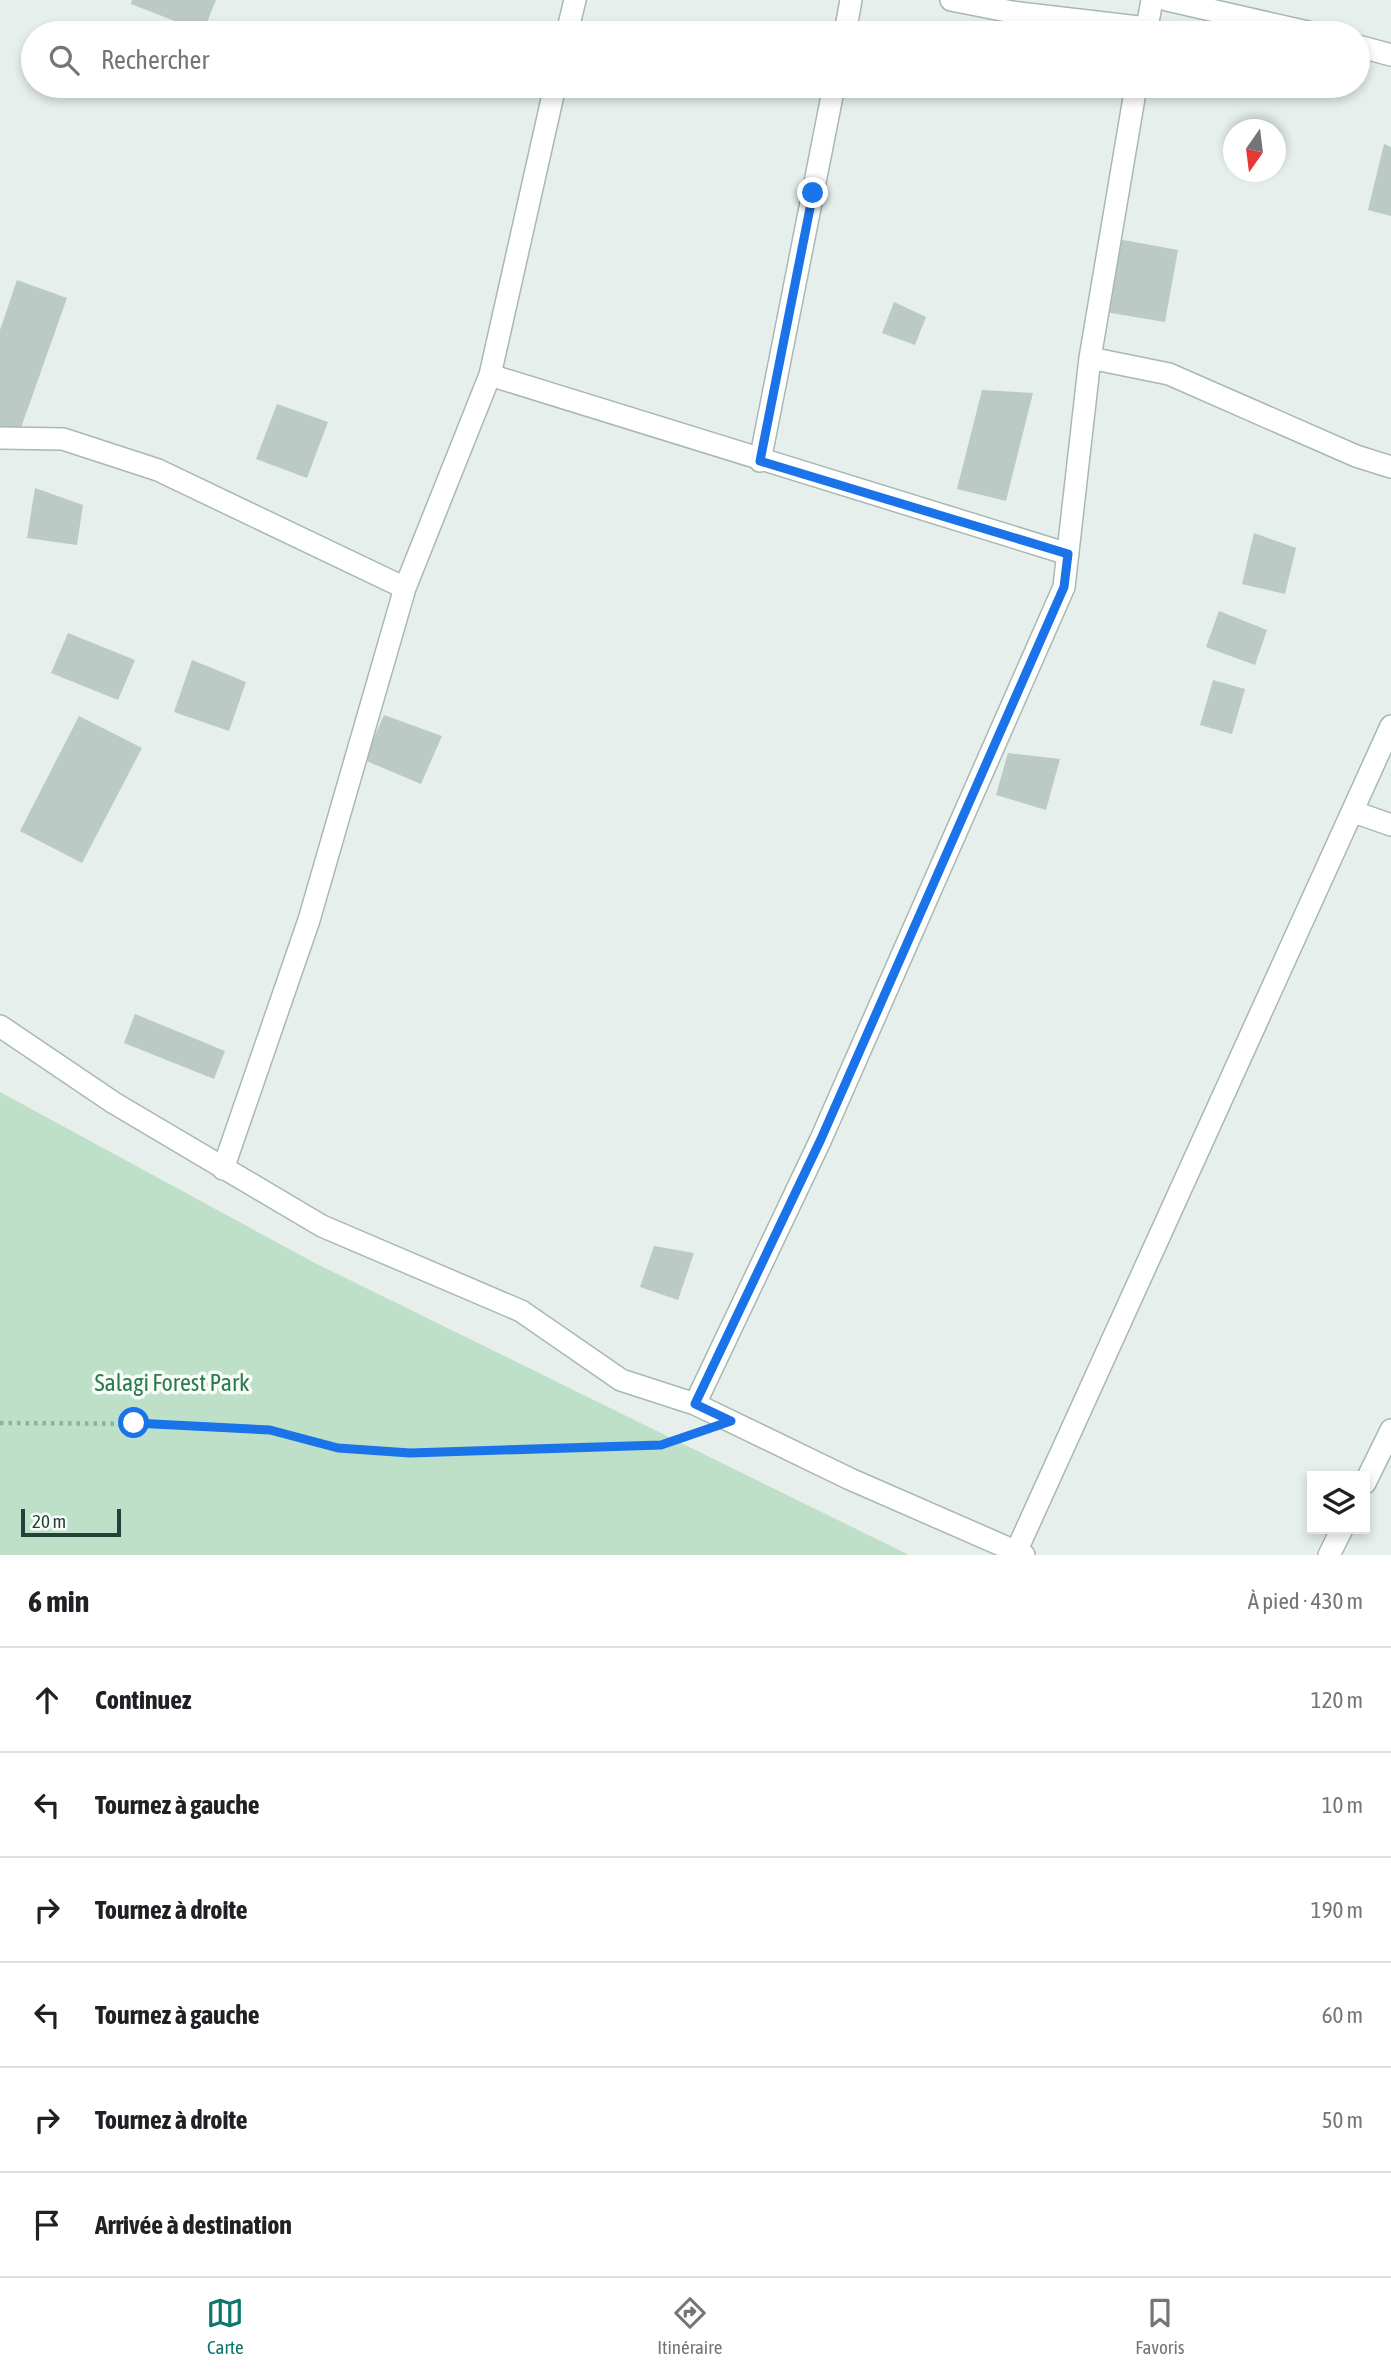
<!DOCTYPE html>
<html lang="fr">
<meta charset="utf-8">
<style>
:root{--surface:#fff;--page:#f6f6f6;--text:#202124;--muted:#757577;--line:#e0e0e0;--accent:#0f766e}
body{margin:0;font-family:"Asap Condensed",sans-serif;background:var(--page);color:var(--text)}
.controls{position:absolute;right:21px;bottom:21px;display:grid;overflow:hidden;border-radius:0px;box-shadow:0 4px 10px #0003}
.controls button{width:63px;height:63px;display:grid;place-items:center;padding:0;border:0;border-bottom:2px solid var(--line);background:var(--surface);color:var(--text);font:35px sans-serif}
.compass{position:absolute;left:1223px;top:119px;width:63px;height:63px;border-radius:50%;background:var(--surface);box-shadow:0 4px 10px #0003;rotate:194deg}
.scale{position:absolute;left:21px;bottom:18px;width:100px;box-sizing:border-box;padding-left:7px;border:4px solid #24423a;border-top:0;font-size:19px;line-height:24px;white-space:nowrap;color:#24423a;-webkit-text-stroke:5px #f7fbf9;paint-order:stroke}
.stop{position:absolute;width:21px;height:21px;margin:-16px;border:5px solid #1a73e8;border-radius:50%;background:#fff}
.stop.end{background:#1a73e8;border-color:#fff;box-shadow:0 2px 7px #0008}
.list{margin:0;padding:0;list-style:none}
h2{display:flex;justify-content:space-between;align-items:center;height:91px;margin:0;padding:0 28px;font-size:30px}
h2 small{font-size:23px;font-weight:400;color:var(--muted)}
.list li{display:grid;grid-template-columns:46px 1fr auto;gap:21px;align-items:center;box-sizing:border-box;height:105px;padding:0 28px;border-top:2px solid var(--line)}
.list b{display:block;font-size:26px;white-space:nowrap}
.list em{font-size:23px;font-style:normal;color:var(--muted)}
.icon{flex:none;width:38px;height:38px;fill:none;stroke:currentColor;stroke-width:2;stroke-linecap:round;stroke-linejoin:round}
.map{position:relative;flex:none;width:1391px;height:1555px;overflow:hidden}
.search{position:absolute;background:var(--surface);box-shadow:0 4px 10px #0003;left:21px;right:21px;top:21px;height:77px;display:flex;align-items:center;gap:18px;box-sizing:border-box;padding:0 24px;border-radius:38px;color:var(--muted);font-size:26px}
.sheet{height:721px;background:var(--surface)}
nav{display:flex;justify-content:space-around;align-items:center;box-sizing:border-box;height:98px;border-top:2px solid var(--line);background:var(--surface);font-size:19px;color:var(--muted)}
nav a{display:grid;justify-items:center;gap:4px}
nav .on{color:var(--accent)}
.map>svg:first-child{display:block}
.green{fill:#bfe0c8}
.building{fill:#bbcac4}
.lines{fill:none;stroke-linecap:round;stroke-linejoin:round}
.minor-casing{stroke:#a8b8b2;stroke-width:24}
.path{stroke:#86b3a5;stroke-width:4.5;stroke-dasharray:3.5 5;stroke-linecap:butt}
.minor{stroke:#fff;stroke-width:21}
.route{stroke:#1a73e8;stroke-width:9}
.labels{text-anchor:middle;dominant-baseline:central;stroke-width:7;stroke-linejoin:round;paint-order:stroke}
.park-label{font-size:24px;fill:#2d7a4b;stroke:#f7fbf9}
</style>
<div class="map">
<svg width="1391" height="1555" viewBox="0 0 1391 1555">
<rect width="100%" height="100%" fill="#e6efeb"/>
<path class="green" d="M0,1092L313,1262L909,1555H0Z"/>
<path class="building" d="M132,0H216L203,32L131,4Z
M1384,144L1391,147V216L1368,210Z
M1112,238L1178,250L1165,322L1099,311Z
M17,280L67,298L17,439L0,433V330Z
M894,302L926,317L915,345L882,333Z
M982,390L1033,393L1006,501L957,489Z
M277,404L328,422L307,478L256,459Z
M35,488L83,505L77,545L27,538Z
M1254,533L1296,548L1285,594L1242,584Z
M1219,611L1267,630L1255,665L1206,647Z
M68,633L135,660L118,700L51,673Z
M192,660L246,682L229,731L174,712Z
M1213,680L1245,689L1232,734L1200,725Z
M384,715L442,736L421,784L364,760Z
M79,716L142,748L82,863L20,831Z
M1008,753L1060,759L1046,810L996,795Z
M135,1014L225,1051L214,1079L124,1043Z
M654,1246L694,1253L678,1300L640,1287Z"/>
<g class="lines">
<g class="minor-casing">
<path id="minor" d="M951,0L1012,12L1147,28
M1167,0L1312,33
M567,33L575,0
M845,33L851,0
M1146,33L1152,0
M1358,46L1391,55
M1090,358L1169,374L1356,456L1391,467
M490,375L1068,554
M0,438L63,439L158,470L405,588
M760,461L834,86
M1354,812L1391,825
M0,1026L114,1103L322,1226L521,1311L621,1380L695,1404L850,1479L1024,1555
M223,1169L309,920L405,588L490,375L555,86
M695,1404L821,1139L1064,587L1090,358L1136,86
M1365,1483L1391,1430
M1016,1552L1391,726
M1329,1555L1342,1529"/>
</g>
<path class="path" d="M0,1423L182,1424L270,1430L338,1448L410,1453L661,1445L693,1434"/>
<use href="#minor" class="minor"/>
</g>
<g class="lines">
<path class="route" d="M134,1423L270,1430L338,1448L410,1453L661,1445L731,1421L695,1404L821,1139L1064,587L1068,554L760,461L813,193"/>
</g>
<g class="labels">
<g class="park-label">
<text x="172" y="1382">Salagi Forest Park</text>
</g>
</g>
</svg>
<div class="controls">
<button><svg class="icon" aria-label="layers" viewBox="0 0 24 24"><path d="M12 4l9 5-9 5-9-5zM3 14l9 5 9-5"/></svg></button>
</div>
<svg class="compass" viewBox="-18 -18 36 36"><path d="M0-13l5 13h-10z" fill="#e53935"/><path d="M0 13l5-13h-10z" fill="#757577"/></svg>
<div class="scale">20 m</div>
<div class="stop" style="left:134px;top:1423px"></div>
<div class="stop end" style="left:813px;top:193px"></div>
<div class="search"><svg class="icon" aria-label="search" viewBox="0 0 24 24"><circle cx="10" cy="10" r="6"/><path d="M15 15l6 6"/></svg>Rechercher</div>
</div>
<section class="sheet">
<h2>6 min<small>À pied · 430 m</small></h2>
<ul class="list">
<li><svg class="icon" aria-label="ahead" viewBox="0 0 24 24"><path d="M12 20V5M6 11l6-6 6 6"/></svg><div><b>Continuez</b></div><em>120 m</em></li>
<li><svg class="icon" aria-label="left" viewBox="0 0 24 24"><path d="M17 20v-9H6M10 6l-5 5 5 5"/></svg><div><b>Tournez à gauche</b></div><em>10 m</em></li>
<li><svg class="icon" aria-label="right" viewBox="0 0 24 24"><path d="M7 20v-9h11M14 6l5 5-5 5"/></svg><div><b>Tournez à droite</b></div><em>190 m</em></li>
<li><svg class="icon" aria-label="left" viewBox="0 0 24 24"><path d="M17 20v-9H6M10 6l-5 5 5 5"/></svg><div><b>Tournez à gauche</b></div><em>60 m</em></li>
<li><svg class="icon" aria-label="right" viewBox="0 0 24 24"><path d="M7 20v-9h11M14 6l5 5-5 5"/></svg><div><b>Tournez à droite</b></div><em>50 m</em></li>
<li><svg class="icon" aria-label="arrive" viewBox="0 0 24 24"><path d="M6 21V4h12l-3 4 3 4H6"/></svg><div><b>Arrivée à destination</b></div></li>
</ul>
</section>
<nav>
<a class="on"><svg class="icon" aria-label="map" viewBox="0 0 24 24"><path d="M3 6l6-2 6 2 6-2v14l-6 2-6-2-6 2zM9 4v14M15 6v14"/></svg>Carte</a>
<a><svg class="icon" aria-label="directions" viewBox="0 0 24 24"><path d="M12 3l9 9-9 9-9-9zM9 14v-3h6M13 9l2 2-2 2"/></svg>Itinéraire</a>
<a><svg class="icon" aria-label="saved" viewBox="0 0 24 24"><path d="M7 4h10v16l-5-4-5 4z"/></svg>Favoris</a>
</nav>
